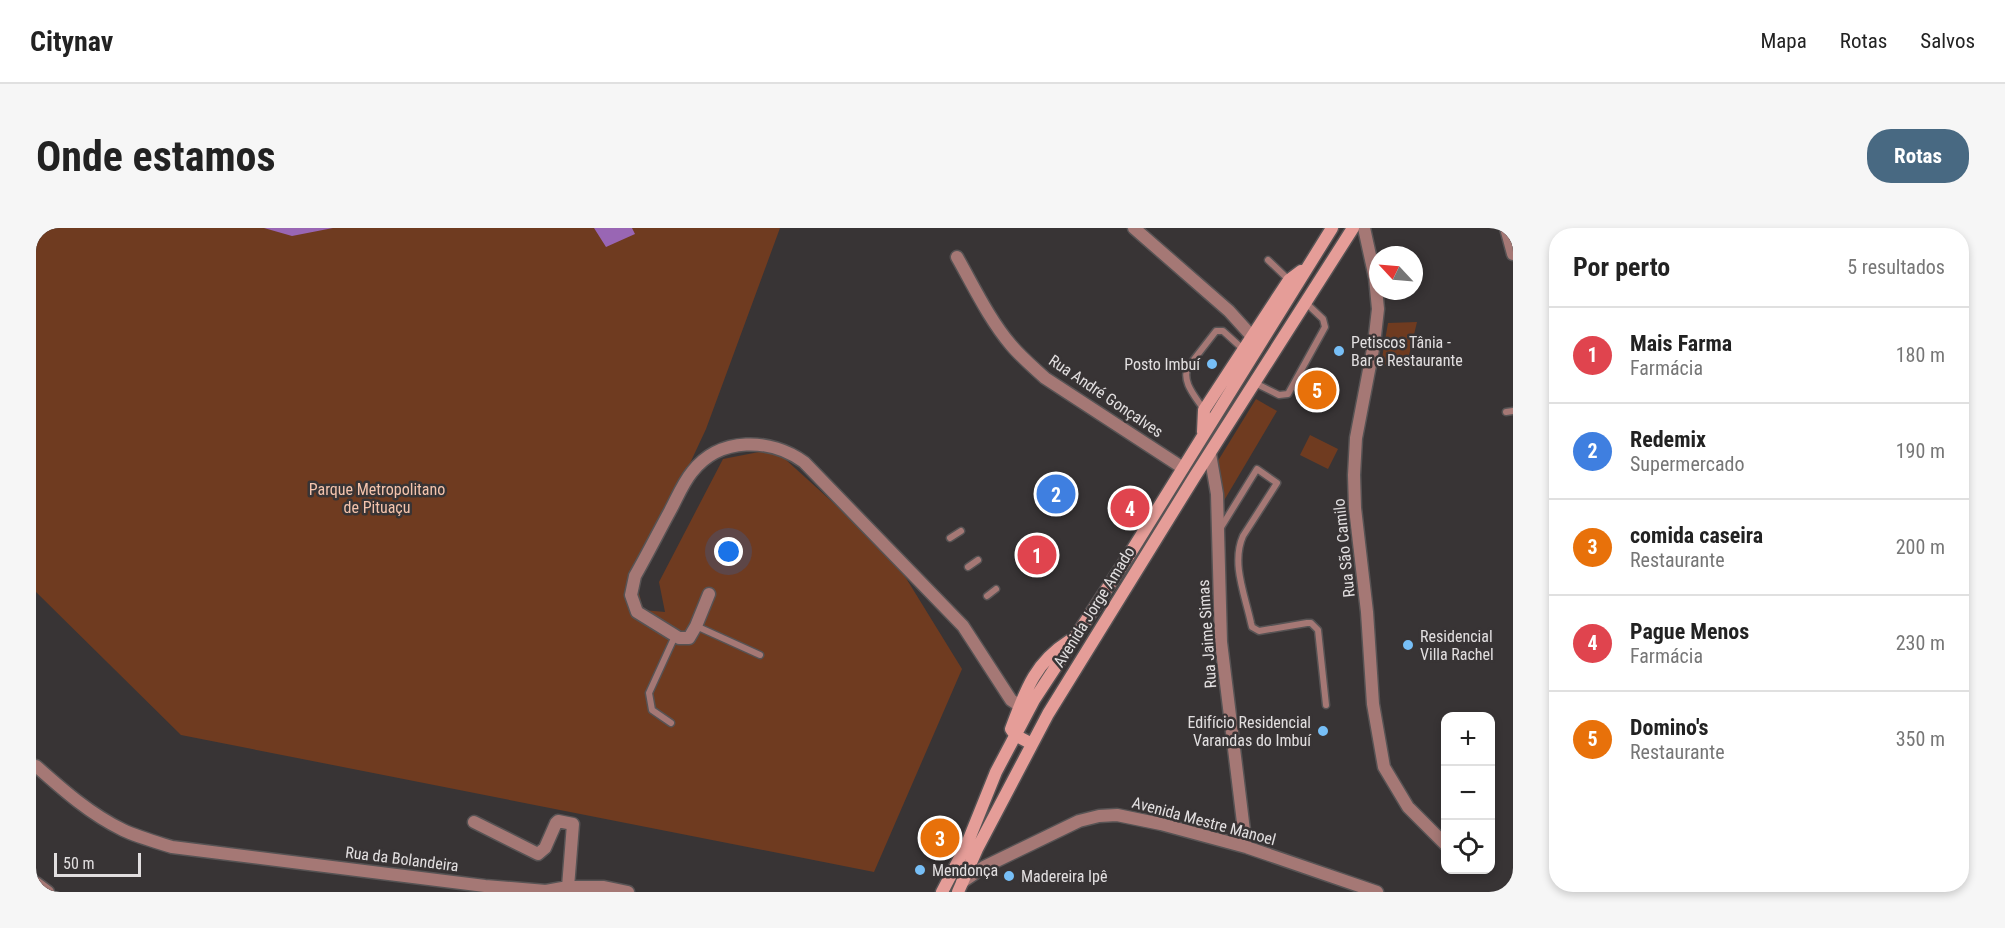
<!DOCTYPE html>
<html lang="pt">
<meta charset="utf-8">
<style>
:root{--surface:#fff;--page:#f6f6f6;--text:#222;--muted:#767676;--line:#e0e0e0;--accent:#486982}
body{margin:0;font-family:"Roboto Condensed",sans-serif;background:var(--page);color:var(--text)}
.controls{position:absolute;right:18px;bottom:18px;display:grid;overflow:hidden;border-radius:12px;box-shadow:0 3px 9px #0003}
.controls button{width:54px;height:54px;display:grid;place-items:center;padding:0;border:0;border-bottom:2px solid var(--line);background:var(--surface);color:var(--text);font:30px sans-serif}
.compass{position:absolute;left:1333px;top:18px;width:54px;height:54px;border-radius:50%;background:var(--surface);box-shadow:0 3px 9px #0003;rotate:296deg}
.scale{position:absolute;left:18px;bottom:15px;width:87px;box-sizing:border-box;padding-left:6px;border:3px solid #e2dfe0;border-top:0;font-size:16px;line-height:21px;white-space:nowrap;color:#e2dfe0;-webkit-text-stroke:4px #383435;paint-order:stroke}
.you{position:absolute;left:693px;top:324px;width:21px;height:21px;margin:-15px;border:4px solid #fff;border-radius:50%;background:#1a73e8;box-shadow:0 0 0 9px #1a73e833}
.badge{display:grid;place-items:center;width:39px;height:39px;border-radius:50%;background:var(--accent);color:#fff;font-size:20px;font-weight:700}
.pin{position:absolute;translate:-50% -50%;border:3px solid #fff;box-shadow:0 2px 6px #0006}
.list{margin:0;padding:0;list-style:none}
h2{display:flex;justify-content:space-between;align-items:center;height:78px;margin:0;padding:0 24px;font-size:26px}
h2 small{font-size:20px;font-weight:400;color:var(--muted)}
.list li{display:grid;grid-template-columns:39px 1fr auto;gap:18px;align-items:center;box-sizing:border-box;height:96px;padding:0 24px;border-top:2px solid var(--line)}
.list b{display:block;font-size:22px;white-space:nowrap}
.list p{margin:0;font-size:20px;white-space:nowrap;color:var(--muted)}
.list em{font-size:20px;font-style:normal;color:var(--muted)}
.icon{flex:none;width:33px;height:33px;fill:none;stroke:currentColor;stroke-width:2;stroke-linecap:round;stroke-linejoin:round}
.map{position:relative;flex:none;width:1477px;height:664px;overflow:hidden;border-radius:24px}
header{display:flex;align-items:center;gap:36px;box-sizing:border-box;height:84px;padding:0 30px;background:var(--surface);border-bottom:2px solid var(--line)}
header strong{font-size:28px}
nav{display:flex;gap:33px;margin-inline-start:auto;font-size:21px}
.intro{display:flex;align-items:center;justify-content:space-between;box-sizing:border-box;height:144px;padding:0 36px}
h1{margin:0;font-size:42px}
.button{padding:15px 27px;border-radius:24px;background:var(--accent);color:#fff;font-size:21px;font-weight:700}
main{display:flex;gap:36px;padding:0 36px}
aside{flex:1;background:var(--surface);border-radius:24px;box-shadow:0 3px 9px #0003}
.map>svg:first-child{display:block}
.green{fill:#6f3b20}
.water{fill:#9966b4}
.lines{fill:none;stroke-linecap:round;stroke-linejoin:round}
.service-casing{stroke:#575354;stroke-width:9}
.minor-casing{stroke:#575354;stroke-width:15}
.secondary-casing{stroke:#575354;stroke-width:15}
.service{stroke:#a57875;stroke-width:6}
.minor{stroke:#a57875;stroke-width:12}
.secondary{stroke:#e59d98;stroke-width:12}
.poi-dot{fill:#77bff7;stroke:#383435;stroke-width:2}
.labels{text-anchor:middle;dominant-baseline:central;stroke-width:5;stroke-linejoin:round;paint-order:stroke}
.poi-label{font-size:16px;fill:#e2dfe0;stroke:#383435;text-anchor:start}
.street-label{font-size:16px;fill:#e2dfe0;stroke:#383435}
.park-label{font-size:16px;fill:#f4c4ad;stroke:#383435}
</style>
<header>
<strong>Citynav</strong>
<nav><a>Mapa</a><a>Rotas</a><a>Salvos</a></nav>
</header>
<div class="intro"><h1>Onde estamos</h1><a class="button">Rotas</a></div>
<main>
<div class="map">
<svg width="1477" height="664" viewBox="0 0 1477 664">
<rect width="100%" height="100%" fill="#383435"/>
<path class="green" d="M0,0H744L670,201L600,351L607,382L629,384L623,354L687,231L738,221L857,329L926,441L838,644L145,507L0,364Z
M1381,94L1370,140L1345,136L1352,95Z
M1220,171L1241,183L1186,276L1180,236Z
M1274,207L1302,221L1292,241L1264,227Z"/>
<path class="water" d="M228,0H297L256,8Z
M558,0H596L599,6L570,19Z"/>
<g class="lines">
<g class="service-casing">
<path id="service" d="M1232,32L1253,52
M1219,155L1243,167L1252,166L1289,99L1287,91L1269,74
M1168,182C1160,169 1145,154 1152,139L1180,103H1187L1208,122
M1470,184L1477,183
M1184,301L1221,241L1241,255L1207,308C1195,335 1209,367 1215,395L1216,399L1223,403L1271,395H1275L1282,402L1290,477
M914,310L925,303
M932,339L942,332
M951,368L960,361
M660,398L724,427
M635,495L616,482L613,465L639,408"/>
</g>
<g class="minor-casing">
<path id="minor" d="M1098,0L1193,83L1221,114
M1328,0L1339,50L1342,81L1338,116L1320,210L1318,247L1319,280L1331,384L1337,476L1348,539L1372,579L1410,617
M1470,0L1477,26
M921,29C938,59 953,91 975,117C985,129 997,139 1009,150L1147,240
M1174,226L1181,266L1185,414L1210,619
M673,366L660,398L653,410H643L601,384L595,367L599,348C611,327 622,305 634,283C641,270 647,255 656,244C684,208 735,210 768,234L927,398L975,472L984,478
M0,538C27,562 54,586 87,602C102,609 120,614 136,619L449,658L510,663L532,659H568L592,664
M438,594L502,626L509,620L520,595L522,593L537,596L532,659
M926,654L948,639L1043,593L1063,588L1081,587L1125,596L1210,619L1341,664
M0,655L12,664"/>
</g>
<g class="secondary-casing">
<path id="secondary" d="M1167,204L1168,182L1253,52L1265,43
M996,516L979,507L975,501C989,464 998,435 1033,413
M906,664L931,616L960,544L998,472L1095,324L1296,0
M922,664L941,621L1012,486L1159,248L1317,0"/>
</g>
<use href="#service" class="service"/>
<use href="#minor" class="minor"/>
<use href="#secondary" class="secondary"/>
</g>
<g class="poi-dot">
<circle cx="1303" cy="123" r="6"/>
<circle cx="1176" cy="136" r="6"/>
<circle cx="1372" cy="417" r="6"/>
<circle cx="1287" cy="503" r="6"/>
<circle cx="884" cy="642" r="6"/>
<circle cx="973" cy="648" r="6"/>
</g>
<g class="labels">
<g class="poi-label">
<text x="1315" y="114">Petiscos Tânia -<tspan x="1315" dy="18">Bar e Restaurante</tspan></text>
<text x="1164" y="136" text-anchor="end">Posto Imbuí</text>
<text x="1384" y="408">Residencial<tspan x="1384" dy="18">Villa Rachel</tspan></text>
<text x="1275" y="494" text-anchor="end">Edifício Residencial<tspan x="1275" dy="18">Varandas do Imbuí</tspan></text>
<text x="896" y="642">Mendonça</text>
<text x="985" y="648">Madereira Ipê</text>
</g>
<g class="street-label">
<text transform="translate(1070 168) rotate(34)">Rua André Gonçalves</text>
<text transform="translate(1308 320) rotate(-96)">Rua São Camilo</text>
<text transform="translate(1058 379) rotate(-58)">Avenida Jorge Amado</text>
<text transform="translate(1171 406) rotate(-94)">Rua Jaime Simas</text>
<text transform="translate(1168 593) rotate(15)">Avenida Mestre Manoel</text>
<text transform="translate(366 631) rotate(7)">Rua da Bolandeira</text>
</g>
<g class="park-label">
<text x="341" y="261">Parque Metropolitano<tspan x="341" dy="18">de Pituaçu</tspan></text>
</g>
</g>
</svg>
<div class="controls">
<button>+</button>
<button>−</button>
<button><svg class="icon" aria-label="locate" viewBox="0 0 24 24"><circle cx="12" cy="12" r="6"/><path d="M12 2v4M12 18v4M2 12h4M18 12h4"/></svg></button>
</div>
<svg class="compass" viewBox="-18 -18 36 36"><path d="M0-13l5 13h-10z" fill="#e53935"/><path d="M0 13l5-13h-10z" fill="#767676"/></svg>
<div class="scale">50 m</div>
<div class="you"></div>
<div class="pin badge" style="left:1001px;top:327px;background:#e0444e">1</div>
<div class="pin badge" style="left:1020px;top:266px;background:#3f7fe0">2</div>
<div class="pin badge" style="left:904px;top:610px;background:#e8710a">3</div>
<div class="pin badge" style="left:1094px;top:280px;background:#e0444e">4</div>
<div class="pin badge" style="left:1281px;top:162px;background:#e8710a">5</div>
</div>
<aside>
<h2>Por perto<small>5 resultados</small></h2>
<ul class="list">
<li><span class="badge" style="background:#e0444e">1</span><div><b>Mais Farma</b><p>Farmácia</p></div><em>180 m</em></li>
<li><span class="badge" style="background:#3f7fe0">2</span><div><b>Redemix</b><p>Supermercado</p></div><em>190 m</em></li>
<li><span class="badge" style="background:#e8710a">3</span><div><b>comida caseira</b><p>Restaurante</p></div><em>200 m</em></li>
<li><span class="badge" style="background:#e0444e">4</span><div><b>Pague Menos</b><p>Farmácia</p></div><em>230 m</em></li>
<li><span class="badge" style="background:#e8710a">5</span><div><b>Domino's</b><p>Restaurante</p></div><em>350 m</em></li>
</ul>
</aside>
</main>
